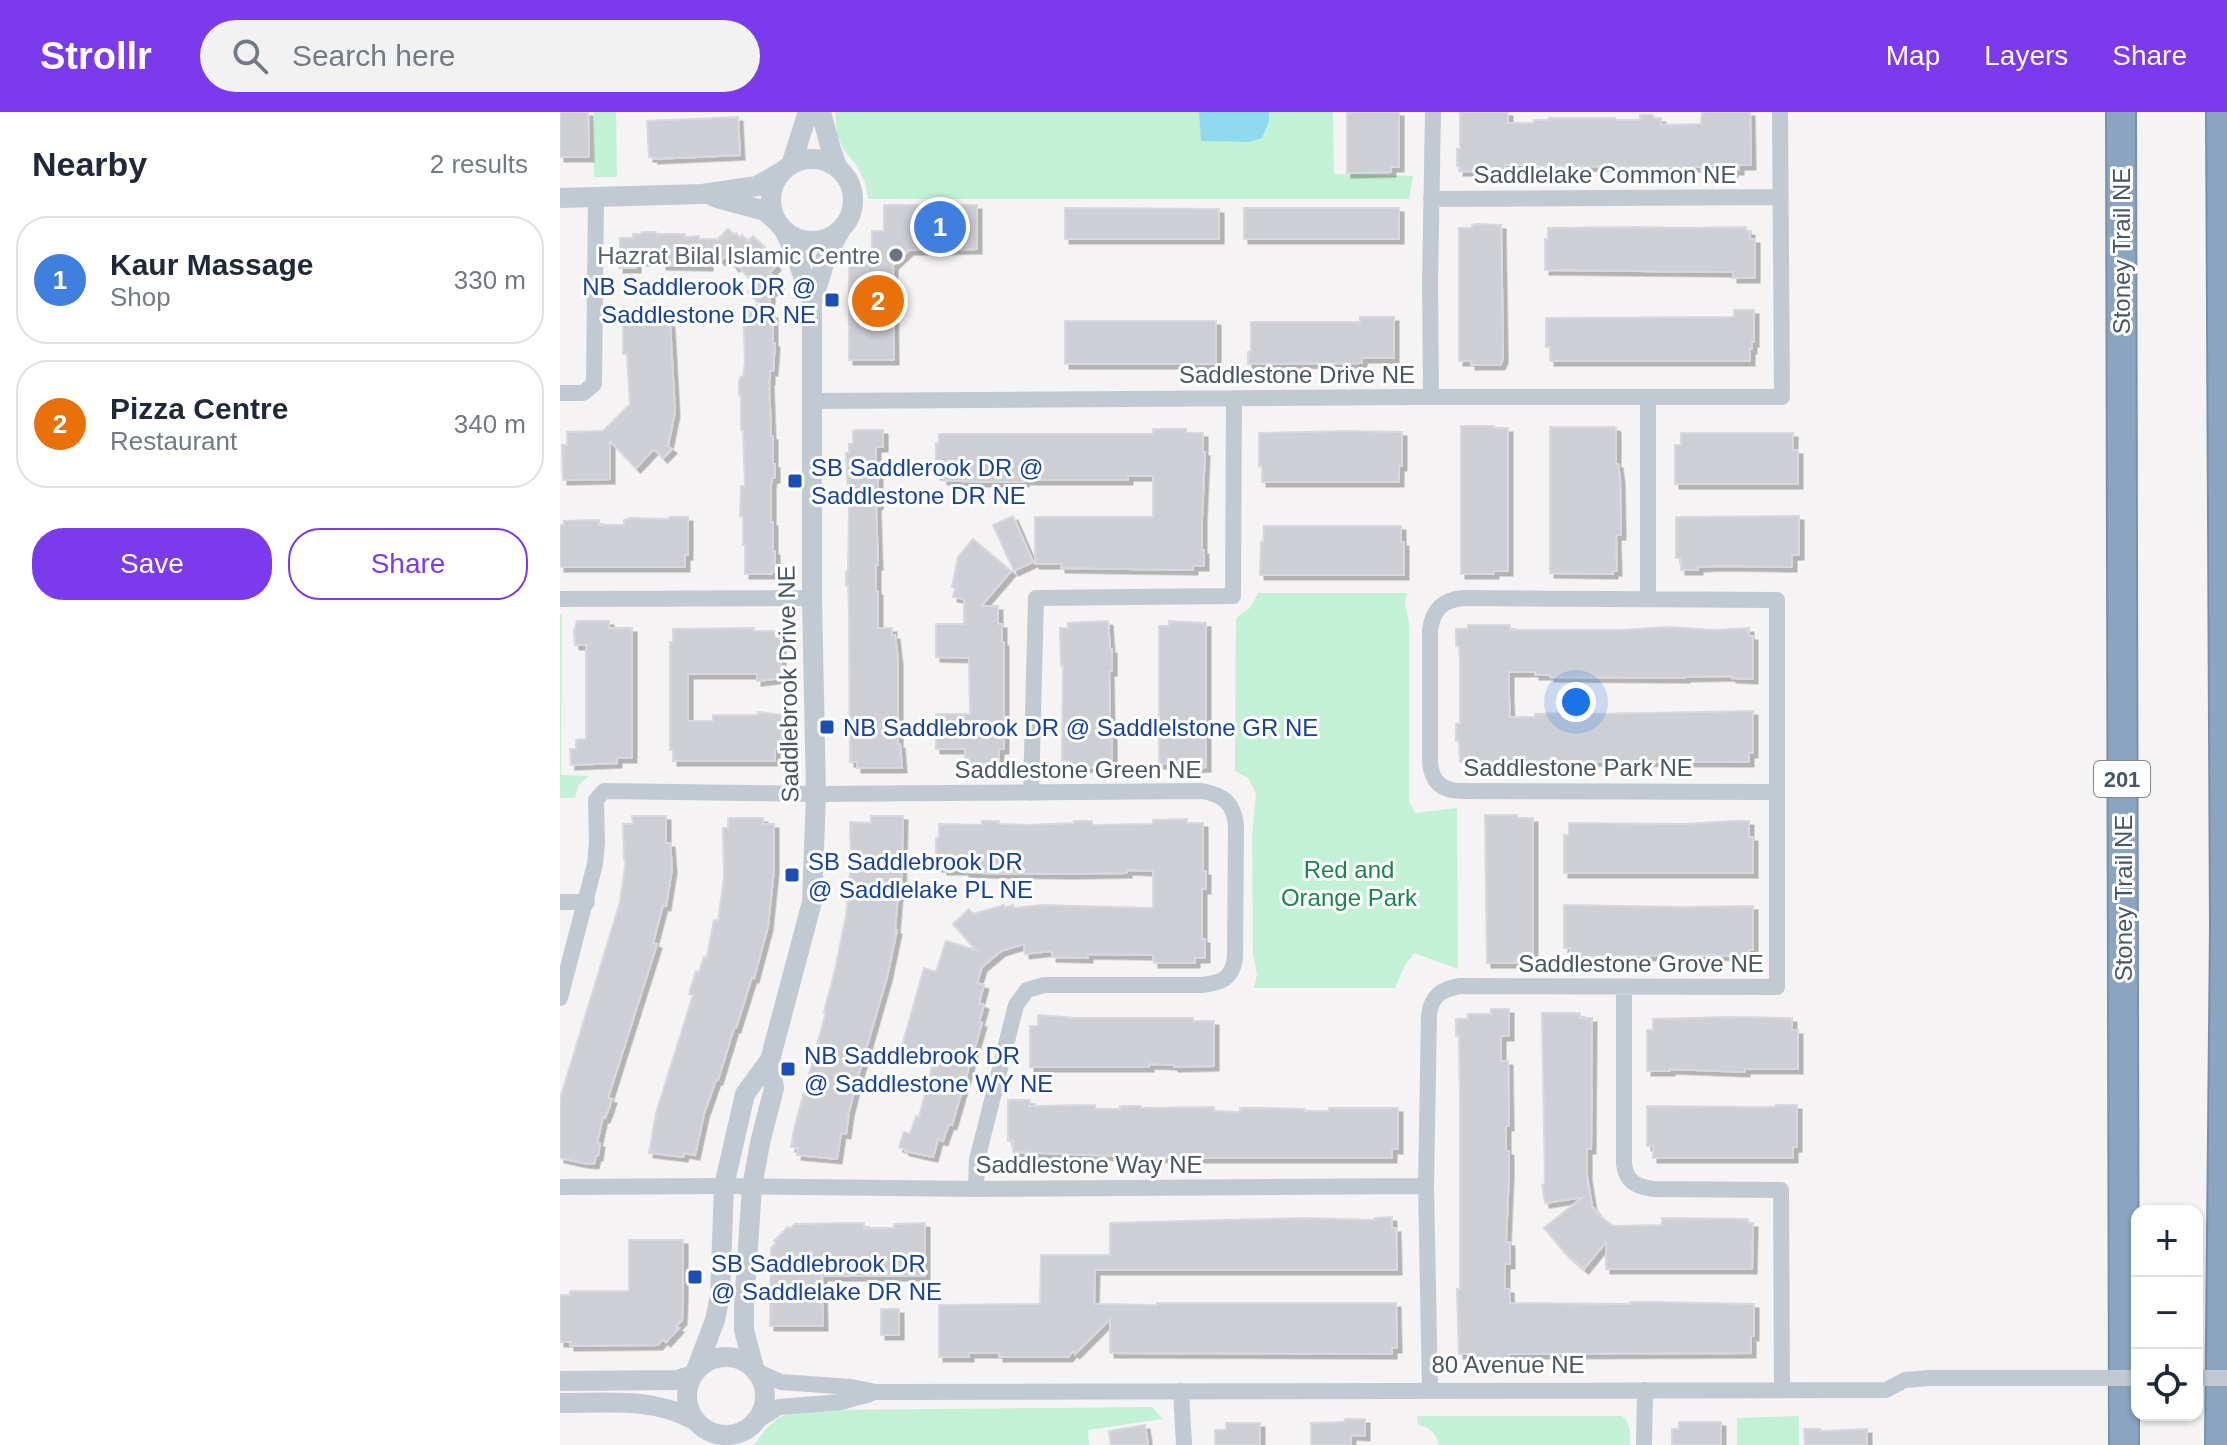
<!DOCTYPE html>
<meta charset="utf-8">
<style>
:root{--surface:#fff;--page:#f2f2f3;--text:#1f2937;--muted:#747a83;--line:#e0e1e3;--accent:#7c3aed}
body{margin:0;font-family:Helvetica,sans-serif;background:var(--page);color:var(--text)}
.controls{position:absolute;right:24px;bottom:24px;display:grid;overflow:hidden;border-radius:16px;box-shadow:0 2px 6px #0004}
.controls button{width:72px;height:72px;display:grid;place-items:center;padding:0;border:0;border-bottom:2px solid var(--line);background:var(--surface);color:var(--text);font:40px sans-serif}
.you{position:absolute;left:1016px;top:590px;width:28px;height:28px;margin:-20px;border:6px solid #fff;border-radius:50%;background:#1a73e8;box-shadow:0 0 0 12px #1a73e833}
.badge{display:grid;place-items:center;width:52px;height:52px;border-radius:50%;background:var(--accent);color:#fff;font-size:26px;font-weight:700}
.pin{position:absolute;translate:-50% -50%;border:4px solid #fff;box-shadow:0 2px 8px #0006}
.list{margin:0;padding:0;list-style:none}
h2{display:flex;justify-content:space-between;align-items:center;height:104px;margin:0;padding:0 32px;font-size:34px}
h2 small{font-size:26px;font-weight:400;color:var(--muted)}
.list li{display:grid;grid-template-columns:52px 1fr auto;gap:24px;align-items:center;box-sizing:border-box;height:128px;margin:0 16px 16px;padding:0 16px;border:2px solid var(--line);border-radius:32px}
.list b{display:block;font-size:30px;white-space:nowrap}
.list p{margin:0;font-size:26px;white-space:nowrap;color:var(--muted)}
.list em{font-size:26px;font-style:normal;color:var(--muted)}
.actions{display:flex;gap:16px;padding:24px 32px}
.actions a{flex:1;padding:18px 0;border:2px solid var(--accent);border-radius:32px;text-align:center;font-size:28px;color:var(--accent)}
.actions .main{background:var(--accent);color:#fff}
.icon{flex:none;width:44px;height:44px;fill:none;stroke:currentColor;stroke-width:2;stroke-linecap:round;stroke-linejoin:round}
.map{position:relative;flex:none;width:1667px;height:1333px;overflow:hidden}
header{display:flex;align-items:center;gap:48px;box-sizing:border-box;height:112px;padding:0 40px;background:var(--accent);color:#fff}
header strong{font-size:38px}
nav{display:flex;gap:44px;margin-inline-start:auto;font-size:28px}
.search{width:560px;height:72px;background:var(--page);display:flex;align-items:center;gap:20px;box-sizing:border-box;padding:0 28px;border-radius:44px;color:var(--muted);font-size:30px}
main{display:flex}
aside{flex:1;background:var(--surface)}
.map>svg:first-child{display:block}
.green{fill:#c3f1d5}
.water{fill:#90daee}
.building{fill:#cdcfd5;stroke:#d7d9de;stroke-width:2;filter:url(#shadow)}
.lines{fill:none;stroke-linecap:round;stroke-linejoin:round}
.motorway-casing{stroke:#7690ad;stroke-width:32}
.minor{stroke:#c1cad2;stroke-width:16}
.tertiary{stroke:#c1cad2;stroke-width:20}
.motorway{stroke:#8ba5c1;stroke-width:28}
.minor-bridge{stroke:#c1cad2;stroke-width:16}
.worship-dot{fill:#6b7280;stroke:#fff;stroke-width:3}
.transit-dot{fill:#1a4fb4;stroke:#fff;stroke-width:3}
.labels{text-anchor:middle;dominant-baseline:central;stroke-width:6;stroke-linejoin:round;paint-order:stroke}
.shield{fill:#fff;stroke:#808990;stroke-width:2}
.shield-label{font-size:22px;font-weight:bold;fill:#4a5661}
.street-label{font-size:24px;fill:#4a5661;stroke:#fff}
.worship-label{font-size:24px;fill:#5b616d;stroke:#fff;text-anchor:end}
.transit-label{font-size:24px;fill:#164399;stroke:#fff;text-anchor:start}
.park-label{font-size:24px;fill:#17864f;stroke:#fff}
</style>
<header>
<strong>Strollr</strong>
<div class="search"><svg class="icon" aria-label="search" viewBox="0 0 24 24"><circle cx="10" cy="10" r="6"/><path d="M15 15l6 6"/></svg>Search here</div>
<nav><a>Map</a><a>Layers</a><a>Share</a></nav>
</header>
<main>
<aside>
<h2>Nearby<small>2 results</small></h2>
<ul class="list">
<li><span class="badge" style="background:#3f7fe0">1</span><div><b>Kaur Massage</b><p>Shop</p></div><em>330 m</em></li>
<li><span class="badge" style="background:#e8710a">2</span><div><b>Pizza Centre</b><p>Restaurant</p></div><em>340 m</em></li>
</ul>
<div class="actions"><a class="main">Save</a><a>Share</a></div>
</aside>
<div class="map">
<svg width="1667" height="1333" viewBox="0 0 1667 1333">
<defs>
<filter id="shadow"><feDropShadow dx="4.5" dy="4.5" stdDeviation="0" flood-color="#0004"/></filter>
</defs>
<rect width="100%" height="100%" fill="#f5f3f3"/>
<path class="green" d="M34,0H56L57,65H34Z
M275,0H773L774,62L853,64L849,87H308L305,70L297,54L284,38L277,23Z
M698,481H847L845,491L849,512V689L855,701L897,696L898,857L854,841L844,855L835,876H694L697,863L693,842L692,724L696,682L688,666L675,659L676,506L690,496Z
M0,502H2L1,663L29,664L18,673L15,686H0Z
M592,1295L603,1307L528,1318L529,1333H194C216,1302 221,1302 257,1298Z
M857,1304H1062C1071,1311 1070,1322 1070,1333H879C876,1321 870,1315 858,1313Z
M1239,1304V1333H1177V1306Z"/>
<path class="water" d="M639,0H709V9L702,26L689,30L641,29Z"/>
<path class="building" d="M0,0H28L29,45H0Z
M787,0H839V55H831V60L787,61Z
M900,0H948V11H974V8H989V6H1055V8H1080V3H1093V6H1101V13L1141,12L1142,0H1190L1191,53H1179V58H1173V60L1141,58V55L969,54V53H945V60L899,59V54H897V37H900Z
M178,5L180,43L94,47L93,45H89L87,9Z
M324,93H417V137L349,138L333,153L334,248H289V152H312V119H324Z
M505,96L659,97V127H505Z
M684,96H839V127H684Z
M917,112L941,113L943,235V247L940,253H911V249H899V116H912V113Z
M1076,115L1119,116L1186,115V119H1190V127H1195V166H1173V160L985,158V127H988V116Z
M168,117L174,123L176,121L180,126L182,123L188,130L193,124L204,135L202,136L216,154L210,160L219,172L210,181V202H213V231H215L213,259H210V268H209L211,324H213V352H215V366H212L211,374V410H213V439H215V460H212V462H185V433H183V404H180L181,374H185L183,318H181V283H179V270L180,265H183L185,251L183,193H201L188,180L195,172L177,153L175,155L165,144L161,149L148,136V154L102,153V149H76V156H59L60,126H73V122H82V120H96V122H125V125L139,124V127H158Z
M1174,198H1194V230H1192V237H1190V249H990V235H986V206L1174,205Z
M74,203H107V211H110L115,300L108,334L112,337L103,346L94,337L76,356L50,329V367L3,368L2,333H7V320L43,319L70,292L67,242H63V206H74Z
M800,205H834V246H802V251L688,252V240H691V210H800Z
M505,209H656V252H505Z
M901,314H934V316H948V459H934V462H901Z
M990,315H1054L1056,316V352H1058L1060,367L1061,423H1056L1057,459H1053V462L990,461Z
M593,317H626V321H643V340H645L642,406V438H644V454H633V458L501,456V452H475V405H593V364H568V368H464V370H421L383,368V364L376,363V331H379V322H593Z
M296,318H323V335H316V361H318V393H316L318,453H316V479H318V516H332V523H335L338,549V632H340L342,656H297V650H290L289,502L288,473H286V459H288L289,399L286,341H289V332H293V319Z
M786,319L842,320V354H839V370H702V354H699V321Z
M1121,321H1233V338H1238V372H1115V333H1121Z
M453,404L473,450L454,459L433,413Z
M1239,404V443H1232V455L1157,454L1138,455V458H1121V446H1116V405Z
M109,405H128V443H125V455H0V413H4V409L39,408V413H64V408L70,406L109,407Z
M704,414H841V430H844V463H700L701,430H703Z
M413,427L451,459L421,494H438V512H442V530H444V637H439V655L427,657L405,655V637H376V602H410L409,546L376,545V512H404V487L393,485L395,476L392,475L398,445Z
M17,509H49V516H72V646H57V651L11,653L10,637H16V628L26,627V533H15L14,520Z
M548,509L550,537H552V559H549L550,609H552V655L509,656V649H502L503,554H501L500,516H508V511Z
M609,509L646,511V655L613,657L610,656V652H599V514H609Z
M908,513H950V518H1062L1108,515L1155,518L1189,516V524H1193V567L1172,566V564L1125,565V566L990,565V563H975V560H949V584L950,605H975V602L999,601V599H1033V602L1193,599V641H1189V650L950,649V655H909V650H900L899,629H896V612H900V553L899,534H896V517H908Z
M194,516V519H215V525H221V566L197,569V562H128V609H153V603H198V600L221,603V637H215V649H113V638H110V530H113V517Z
M925,703H957V706H973V848H957V851H927Z
M72,704H106V731H110L112,757L106,794L103,793L93,831L97,832L48,986L52,987L48,999L45,1006L43,1005L37,1031H40L38,1044H36L34,1052L23,1051L0,1046V987L60,790L66,748H64L63,712H73Z
M311,704H343V706L341,783H338L335,818H337L327,865L296,972L289,1000L286,1022L281,1021L277,1047L237,1043L238,1036L231,1035L234,1017L266,900H264L275,858L286,804L291,749L290,710L311,711Z
M168,706H203V712H214V757L208,814L194,866L192,865L176,916H174L158,968H156L144,1002L135,1043L124,1041L123,1045L89,1041L96,1001L133,883L129,882L136,859L139,860L144,845H147L154,808L158,809L164,766L163,716H168Z
M627,707V711H643V759H646V777H642V827H645V846H635V851H594L593,843L528,842V846L492,845V839L465,842L464,832L441,839L422,855L417,871L424,873L419,891L424,893L419,910L422,911L392,1013L389,1012L383,1029L378,1027L373,1045L345,1039V1037L339,1035L344,1020L350,1022L356,1004L359,1005L373,951L340,941L364,856L376,860L386,829L416,838L393,812L409,797L413,802L444,793V796L453,793L454,796L481,793L593,796V759L567,758V761L508,762L420,761L405,760V758H383V755H376V726H379V712L422,713V709H439V712L469,713L514,711V709H532V713L593,712V708Z
M1172,709H1189V725H1193V761H1004V723H1009V711L1124,712Z
M1004,793L1122,795L1193,794V838H1189L1188,845L1151,843L1010,845V836H1004Z
M931,897H949V924H941V949H948L949,1014H946V1039H949V1060L946,1130H950V1152H945V1177H949L950,1191L1070,1192V1190H1092L1194,1192V1224H1191V1241L949,1242V1248H912V1242H899L897,1177H900V997L899,924H896V907H908V902H931Z
M982,901H1020V906H1032L1031,1037H1027V1064L1032,1094L1039,1103L1053,1114L1102,1113V1106L1188,1107V1111H1193L1192,1157H1046V1130L1024,1157L1005,1141L984,1116L1023,1085L985,1091L982,1073L985,1072Z
M478,903L515,906H633V909H654V954L614,955V953L589,952V955H470V914H478Z
M1167,905L1232,906V918H1238V957H1185V960L1110,957V959H1087V918H1093V907Z
M448,988H470V994L535,993V997H560V994H581V996L654,995V999L680,1000V996H702L744,997V999H769V996H838V1037H832V1046H612L453,1040V1029H448Z
M1216,993H1237V1035H1233V1046H1093V1034H1087V994L1189,995H1216Z
M832,1105V1116H836L837,1158H535L534,1192L597,1193V1191H836L837,1236H832V1242L550,1241V1207L515,1242L513,1239L508,1245H439V1241H409V1245H379V1193L480,1192L481,1143H550V1111L745,1106L815,1108V1106Z
M286,1111H304V1116H334V1112L365,1111V1164H262L263,1214H210L211,1136L216,1131L214,1129L228,1115L230,1117L235,1112Z
M69,1128H123V1185L122,1208L116,1214L119,1216L106,1230L103,1227L98,1233L10,1234V1230H0V1183H10V1179H69Z
M321,1197H339V1223H321Z
M785,1307H805V1324L791,1323V1333H751V1311L784,1310Z
M1119,1310H1161V1333H1112V1317H1119Z
M666,1311H700V1333H655V1318H666Z
M585,1313L588,1333H551L549,1319Z
M1244,1317H1260V1319L1307,1317V1333H1245Z"/>
<g class="lines">
<g class="motorway-casing">
<path id="motorway" d="M1561,0L1564,1333
M1660,1333L1665,816L1661,0"/>
</g>
<path class="minor" d="M871,87L1219,85
M0,281H23L34,272L36,86
M871,285L870,171L873,0
M1088,285V486
M253,289L851,285H1222L1220,0
M0,487L252,486
M471,681L476,486L673,484L674,286
M0,790H27
M1064,875V1052C1066,1070 1077,1075 1094,1077L1221,1078L1222,1278
M0,886L35,752L37,730L36,688L44,679L256,682L642,679C664,683 674,691 676,714L675,846C672,867 661,871 641,873H484L467,878L456,893L417,1048L416,1077
M0,1075L164,1074L416,1077L866,1074
M198,1260L221,1270L291,1275L316,1280L1326,1278L1345,1268L1369,1266H1511
M870,1278L866,1074L869,903C871,884 882,877 900,874L1217,875V488L903,486C883,488 873,497 870,518V651C872,670 882,679 901,679L1217,680
M621,1279L624,1333
M197,1309L219,1295L281,1290L310,1282
M1084,1333L1085,1278"/>
<path class="tertiary" d="M261,0L270,34L277,55
M211 88a41 41 0 1 1 82 0a41 41 0 1 1-82 0Z
M231,53L248,0
M154,85L205,99L217,110
M0,86L142,82L197,74L223,59
M252,191L267,142L280,119
M127 1284a39 39 0 1 1 78 0a39 39 0 1 1-78 0Z
M194,1256L184,1218V1195L192,1075L200,1031L214,976L210,948
M136,1258L155,1208L160,1184L164,1074L185,982L210,948L252,790L256,682L252,486V191L235,140L224,118
M0,1269L117,1268L133,1263
M0,1291C46,1291 93,1285 134,1308"/>
<use href="#motorway" class="motorway"/>
<path class="minor-bridge" d="M1511,1266H1577
M1637,1266H1667"/>
</g>
<circle class="worship-dot" cx="336" cy="143" r="8"/>
<g class="transit-dot">
<rect x="264" y="180" width="16" height="16" rx="4"/>
<rect x="227" y="361" width="16" height="16" rx="4"/>
<rect x="259" y="607" width="16" height="16" rx="4"/>
<rect x="224" y="755" width="16" height="16" rx="4"/>
<rect x="220" y="949" width="16" height="16" rx="4"/>
<rect x="127" y="1157" width="16" height="16" rx="4"/>
</g>
<g class="labels">
<rect class="shield" x="1534" y="649" width="56" height="36" rx="6"/>
<g class="shield-label">
<text x="1562" y="667">201</text>
</g>
<g class="street-label">
<text x="1045" y="62">Saddlelake Common NE</text>
<text transform="translate(1561 139) rotate(-90)">Stoney Trail NE</text>
<text x="737" y="262">Saddlestone Drive NE</text>
<text transform="translate(228 572) rotate(-91)">Saddlebrook Drive NE</text>
<text x="1018" y="655">Saddlestone Park NE</text>
<text x="518" y="657">Saddlestone Green NE</text>
<text transform="translate(1563 786) rotate(-90)">Stoney Trail NE</text>
<text x="1081" y="851">Saddlestone Grove NE</text>
<text x="529" y="1052">Saddlestone Way NE</text>
<text x="948" y="1252">80 Avenue NE</text>
</g>
<g class="worship-label">
<text x="320" y="143">Hazrat Bilal Islamic Centre</text>
</g>
<g class="transit-label">
<text x="256" y="174" text-anchor="end">NB Saddlerook DR @<tspan x="256" dy="28">Saddlestone DR NE</tspan></text>
<text x="251" y="355">SB Saddlerook DR @<tspan x="251" dy="28">Saddlestone DR NE</tspan></text>
<text x="283" y="615">NB Saddlebrook DR @ Saddlelstone GR NE</text>
<text x="248" y="749">SB Saddlebrook DR<tspan x="248" dy="28">@ Saddlelake PL NE</tspan></text>
<text x="244" y="943">NB Saddlebrook DR<tspan x="244" dy="28">@ Saddlestone WY NE</tspan></text>
<text x="151" y="1151">SB Saddlebrook DR<tspan x="151" dy="28">@ Saddlelake DR NE</tspan></text>
</g>
<g class="park-label">
<text x="789" y="757">Red and<tspan x="789" dy="28">Orange Park</tspan></text>
</g>
</g>
</svg>
<div class="controls">
<button>+</button>
<button>−</button>
<button><svg class="icon" aria-label="locate" viewBox="0 0 24 24"><circle cx="12" cy="12" r="6"/><path d="M12 2v4M12 18v4M2 12h4M18 12h4"/></svg></button>
</div>
<div class="you"></div>
<div class="pin badge" style="left:380px;top:115px;background:#3f7fe0">1</div>
<div class="pin badge" style="left:318px;top:189px;background:#e8710a">2</div>
</div>
</main>
